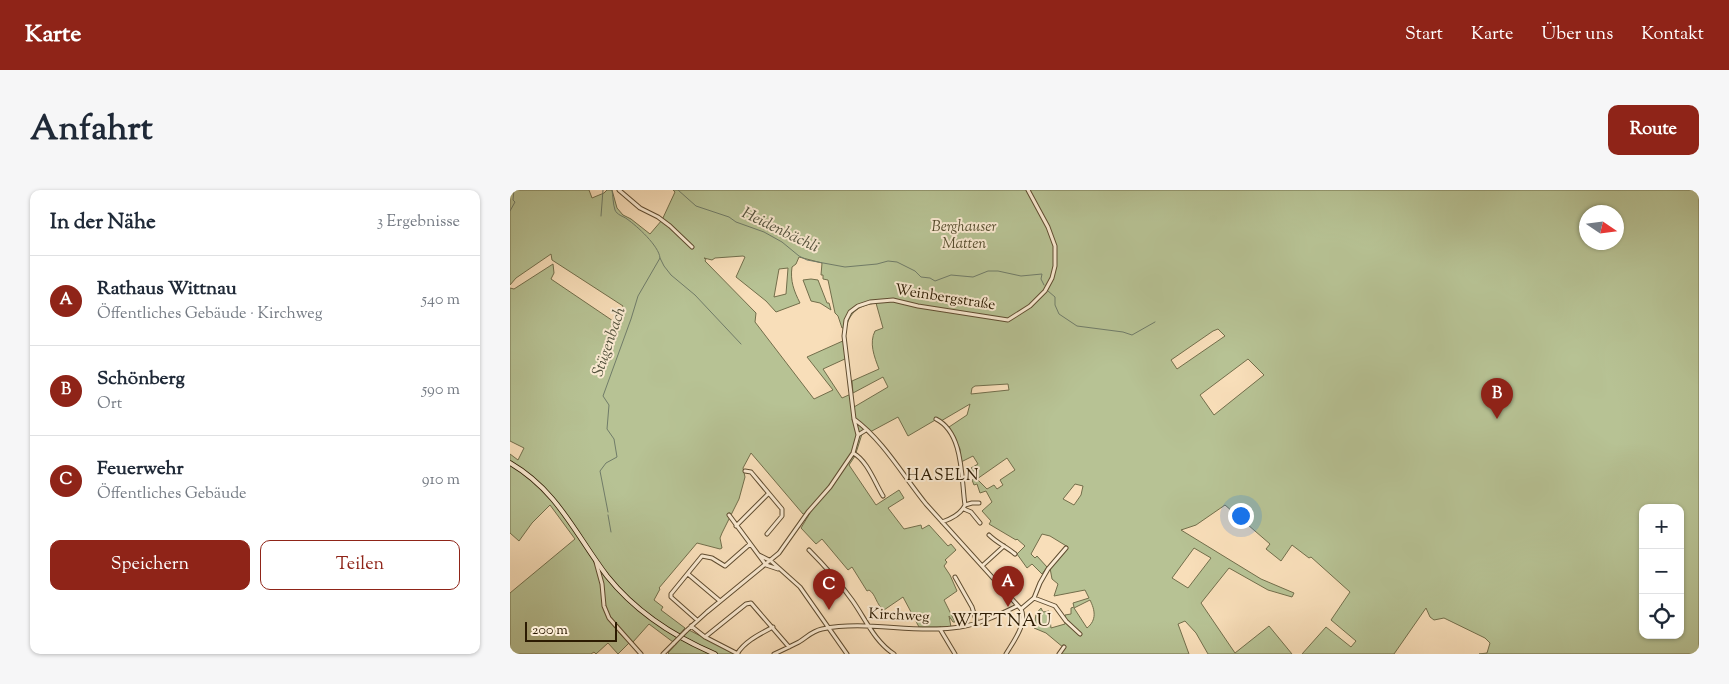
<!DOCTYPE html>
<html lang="de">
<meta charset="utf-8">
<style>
:root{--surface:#fff;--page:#f6f6f7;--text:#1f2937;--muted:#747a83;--line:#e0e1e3;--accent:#8f2418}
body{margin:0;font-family:"Sorts Mill Goudy",serif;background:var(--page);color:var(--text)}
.controls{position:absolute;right:15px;bottom:15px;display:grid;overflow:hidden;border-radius:10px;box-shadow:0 1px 4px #0004}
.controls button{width:45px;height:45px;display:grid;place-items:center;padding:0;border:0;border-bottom:1px solid var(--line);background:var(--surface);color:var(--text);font:25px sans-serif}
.compass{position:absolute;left:1069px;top:15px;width:45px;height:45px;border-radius:50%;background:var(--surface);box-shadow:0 1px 4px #0004;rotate:103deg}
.scale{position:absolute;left:15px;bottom:12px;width:92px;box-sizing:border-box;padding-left:5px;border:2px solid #2c1b02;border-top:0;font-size:14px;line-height:18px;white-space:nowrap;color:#2c1b02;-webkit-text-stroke:4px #faead2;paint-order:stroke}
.you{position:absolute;left:730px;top:325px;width:18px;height:18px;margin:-12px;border:4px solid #fff;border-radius:50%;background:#1a73e8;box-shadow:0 0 0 8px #1a73e833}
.badge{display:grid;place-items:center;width:32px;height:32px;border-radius:50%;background:var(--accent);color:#fff;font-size:16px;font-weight:700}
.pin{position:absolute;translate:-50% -41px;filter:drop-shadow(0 1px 2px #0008)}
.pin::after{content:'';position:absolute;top:26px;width:18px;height:15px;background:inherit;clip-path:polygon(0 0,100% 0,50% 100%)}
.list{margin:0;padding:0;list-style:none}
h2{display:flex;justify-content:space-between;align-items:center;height:65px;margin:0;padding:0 20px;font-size:21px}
h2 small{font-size:16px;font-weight:400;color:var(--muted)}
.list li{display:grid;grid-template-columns:32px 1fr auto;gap:15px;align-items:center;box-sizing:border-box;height:90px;padding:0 20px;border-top:1px solid var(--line)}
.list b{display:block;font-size:19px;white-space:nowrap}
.list p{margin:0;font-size:16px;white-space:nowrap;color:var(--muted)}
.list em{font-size:16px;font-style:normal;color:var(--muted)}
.actions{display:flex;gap:10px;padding:15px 20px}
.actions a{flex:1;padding:11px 0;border:1px solid var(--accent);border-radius:10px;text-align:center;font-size:18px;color:var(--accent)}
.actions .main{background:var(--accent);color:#fff}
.icon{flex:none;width:28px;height:28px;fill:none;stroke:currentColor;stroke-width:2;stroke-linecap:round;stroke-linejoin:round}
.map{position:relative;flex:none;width:1189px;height:464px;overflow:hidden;border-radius:10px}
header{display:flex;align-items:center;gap:30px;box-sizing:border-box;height:70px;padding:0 25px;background:var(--accent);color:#fff}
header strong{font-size:24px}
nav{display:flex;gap:28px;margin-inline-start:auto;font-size:18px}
.intro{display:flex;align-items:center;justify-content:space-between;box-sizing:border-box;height:120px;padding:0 30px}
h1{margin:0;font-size:35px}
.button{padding:12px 22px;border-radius:10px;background:var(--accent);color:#fff;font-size:18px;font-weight:700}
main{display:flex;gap:30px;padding:0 30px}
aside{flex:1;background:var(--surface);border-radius:10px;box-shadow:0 1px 4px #0004}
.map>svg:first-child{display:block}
.green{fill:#b7c294;stroke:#726e4b;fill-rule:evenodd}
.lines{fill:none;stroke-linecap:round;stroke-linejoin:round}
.stream{stroke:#707c69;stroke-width:1}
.minor-casing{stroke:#5f4c30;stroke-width:5}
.secondary-casing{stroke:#2c1b02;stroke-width:5.5}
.minor{stroke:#faead2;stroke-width:3}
.secondary{stroke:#faead2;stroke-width:4}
.minor-bridge-casing{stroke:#5f4c30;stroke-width:5;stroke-linecap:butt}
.minor-bridge{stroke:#faead2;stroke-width:3}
.labels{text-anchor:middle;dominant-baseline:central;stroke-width:4;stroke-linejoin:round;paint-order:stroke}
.park-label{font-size:15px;font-style:italic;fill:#564d2e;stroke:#faead2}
.street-label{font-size:15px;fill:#2c1b02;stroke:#faead2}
.water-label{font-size:16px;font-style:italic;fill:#54533e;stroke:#faead2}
.neighbourhood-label{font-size:16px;letter-spacing:1px;fill:#2c1b02;stroke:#faead2}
.quarter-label{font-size:18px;letter-spacing:1px;fill:#2c1b02;stroke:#faead2}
</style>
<header>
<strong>Karte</strong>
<nav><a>Start</a><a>Karte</a><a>Über uns</a><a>Kontakt</a></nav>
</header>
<div class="intro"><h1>Anfahrt</h1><a class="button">Route</a></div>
<main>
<aside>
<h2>In der Nähe<small>3 Ergebnisse</small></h2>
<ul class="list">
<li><span class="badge">A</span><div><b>Rathaus Wittnau</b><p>Öffentliches Gebäude · Kirchweg</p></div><em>540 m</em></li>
<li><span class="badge">B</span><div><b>Schönberg</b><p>Ort</p></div><em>590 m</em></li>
<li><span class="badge">C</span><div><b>Feuerwehr</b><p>Öffentliches Gebäude</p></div><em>910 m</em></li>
</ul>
<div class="actions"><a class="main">Speichern</a><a>Teilen</a></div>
</aside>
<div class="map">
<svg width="1189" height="464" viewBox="0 0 1189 464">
<rect width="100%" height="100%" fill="#f8deb9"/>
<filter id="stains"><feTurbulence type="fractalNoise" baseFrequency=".004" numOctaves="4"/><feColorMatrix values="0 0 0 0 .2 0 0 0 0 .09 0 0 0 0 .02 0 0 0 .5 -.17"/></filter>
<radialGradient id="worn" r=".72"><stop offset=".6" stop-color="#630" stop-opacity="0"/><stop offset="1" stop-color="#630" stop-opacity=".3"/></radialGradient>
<path class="green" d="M0,0H79L82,8L94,3L97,0H102L107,18L113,25L121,29L140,44L152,30L165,2L163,0H1189V464H969L977,463L980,453L975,448L934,428L924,430L920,427L916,418L884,464H792L816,437L841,457L846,451L821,430L840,402L801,367L799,368L782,355L771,371L756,359L760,354L715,315L686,335L671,340L751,389L784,403L782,407L758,400L719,378L691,413L725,463L759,436L782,464H698L686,443L675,431L668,434L679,464H550L554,458L536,443L524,438L526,424L531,418L533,422L539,421L541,438L555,434V425L561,424V418L564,417L563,413L579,408L575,400L544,406L548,394L542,389L540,378L558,357L540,346L532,344L521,364L525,368L527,366L537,377L532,384L522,374L517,378L507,364L515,356L507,349L506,350L479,334L481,331L472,321L482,312L476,301L470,303L467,294L464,295L462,290L466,288L461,278L468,274L463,266L451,272L450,259L439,237L457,225L460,214L431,231L427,229L398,246L388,227L360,242L358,240L352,244L345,266L339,275L366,315L389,300L394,308L378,318L394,339L411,335L412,339L419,335L438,356L441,354L446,360L435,370L437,372L434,376L440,385L447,401L434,410L445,432H443L439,426L441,437H409L393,407L374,420C366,415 366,404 359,400L357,401L342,377L338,380L312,349L306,354L291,338L300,323L297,321L295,324H293L241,263L233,278L235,287L229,309L212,343L210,348L212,358L210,359L187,353L149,398L150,399L144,410L153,417L151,420L175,438L163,452L139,434L123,452L111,440L108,442L119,453L108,464L98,453L86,464L84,462L81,464H0V403L65,349L40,315L22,333L9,351L0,343V264L8,270L14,258L0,251V98L4,99L43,74L44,83L41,89L109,135L113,116L42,70L41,64L6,88L0,95ZM1076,22H1106V52H1076ZM233,66L235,67L226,87L256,111L266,122L290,113C284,101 280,91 282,77L286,74L289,67L312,73L311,85H313V89L318,90L325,123L328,126L332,138H336C340,121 350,115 366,113L373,138L365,141C359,153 364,166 369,179L342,191L343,203L373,187L378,197L344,217L341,204L332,208L313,179L337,168L335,150L297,167L323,200L304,209L245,132L246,123L195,71L196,69L194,68L202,70L205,68ZM278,78L276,104L264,107L269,79ZM708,139L715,146L667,179L661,170L703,141ZM738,169L754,185L704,225L690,205ZM498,194L499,200L461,204L462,198L465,196ZM497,268L505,280L490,290L493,295L487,299L484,295L477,299L467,289ZM565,294L573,296L571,305L564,315L553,309ZM1133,318H1170V445H1133ZM684,358L701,368L678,398L662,388ZM580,410C585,420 587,430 577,438L564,418Z
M301,89L308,90L317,113H319L321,120L310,113L301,111L293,90Z
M179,440L225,464H159L158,463Z"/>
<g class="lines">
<path class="stream" d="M168,0L186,16L219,27L226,32L254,42L272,52L289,66L297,70L335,77L367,74L378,71L387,72L405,81L411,87L420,88L425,91L441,85L463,87L478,81H488L511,86L532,84L531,89L534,95
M0,21L5,12L3,10L4,0
M91,26L93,0
M150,68L154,76L161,85L185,105L231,154
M538,101L545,107V115L549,124L567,136L613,142L622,145L645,132
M98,322L90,281L96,273L107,267L104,249L97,239L99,215L93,206L121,129L128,106L150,68C149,56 127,36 117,29C113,26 107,25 105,20C103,14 103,6 102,0
M98,325L101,342"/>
<g class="minor-casing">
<path id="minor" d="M109,0L130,18L148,27L160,36L182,57
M344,229C373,250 394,287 416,314L511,419
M426,229C454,243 451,288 455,315C451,324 441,329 432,332
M348,245L356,240
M343,263C357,270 365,293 373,306
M235,281L241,282L272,319V326L257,344
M455,315L462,313H469
M454,319L461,322L470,333
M219,325L256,375L268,379
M226,336L258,304
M479,345C487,353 497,357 505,364
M299,360C315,376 329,392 342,410C355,428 364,451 384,464
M249,365L261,371L290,397L337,464
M86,372L92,394L94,416L99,428L131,464
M472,376L494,356
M178,384L210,411
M445,387L462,417L467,433
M524,408L545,416L556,431L570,444
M511,419L524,408L530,393L538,379L556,358
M187,430L161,407V404L192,366L202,368L215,376L240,354
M181,436L195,447L228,464
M430,439L445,464
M176,441L197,422L269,363L298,322L320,297L343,263L348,245L344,229L334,146L336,130L340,122L348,116L360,112L383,110L408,116L498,130L520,116L535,101L542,88L545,76V56L538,37L518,0
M195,447L236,414L241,413L279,457
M153,464L164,453
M227,464C235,451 250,444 263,437
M264,464C273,460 281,456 289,452C297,447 302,441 312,439C355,430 399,443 442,438C466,436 487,426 507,416
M496,464C503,452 518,433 511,419
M549,464L554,457"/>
</g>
<g class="secondary-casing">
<path id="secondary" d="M0,273C48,301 65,344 97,386C125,421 165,447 205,464"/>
</g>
<use href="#minor" class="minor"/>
<use href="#secondary" class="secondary"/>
<g class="minor-bridge-casing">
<path id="minor-bridge" d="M164,453L176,441"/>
</g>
<use href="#minor-bridge" class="minor-bridge"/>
</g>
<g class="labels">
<g class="park-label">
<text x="454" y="37">Berghauser<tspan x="454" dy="17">Matten</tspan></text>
</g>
<g class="street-label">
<text transform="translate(435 108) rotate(9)">Weinbergstraße</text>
<text transform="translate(389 426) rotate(3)">Kirchweg</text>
</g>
<g class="water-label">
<text transform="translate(270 41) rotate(26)">Heidenbächli</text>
<text transform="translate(100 152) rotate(-71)">Stügenbach</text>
</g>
<g class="neighbourhood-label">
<text x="433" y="286">HASELN</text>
</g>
<g class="quarter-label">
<text x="492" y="432">WITTNAU</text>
</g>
</g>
<rect width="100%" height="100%" filter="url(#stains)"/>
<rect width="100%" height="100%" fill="url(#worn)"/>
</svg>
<div class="controls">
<button>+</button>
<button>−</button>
<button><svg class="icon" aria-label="locate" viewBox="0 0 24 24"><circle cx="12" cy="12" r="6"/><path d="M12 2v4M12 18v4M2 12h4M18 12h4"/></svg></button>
</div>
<svg class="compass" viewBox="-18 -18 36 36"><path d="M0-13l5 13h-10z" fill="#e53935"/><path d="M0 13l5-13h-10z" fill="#747a83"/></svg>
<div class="scale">200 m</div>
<div class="you"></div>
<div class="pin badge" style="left:498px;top:417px">A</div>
<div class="pin badge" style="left:987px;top:229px">B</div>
<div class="pin badge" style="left:319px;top:420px">C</div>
</div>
</main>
